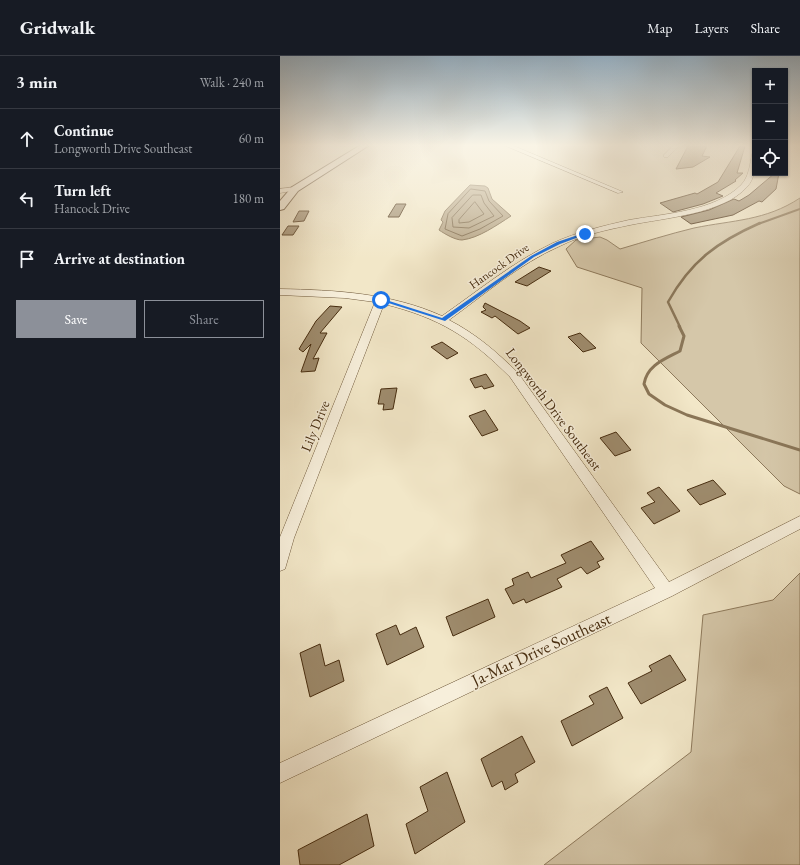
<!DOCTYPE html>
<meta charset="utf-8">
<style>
:root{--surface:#171b24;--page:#242831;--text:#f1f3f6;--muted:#9ea1a6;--line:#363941;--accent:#8c9099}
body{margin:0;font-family:"EB Garamond",serif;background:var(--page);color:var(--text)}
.controls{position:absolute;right:12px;top:12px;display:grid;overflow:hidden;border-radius:0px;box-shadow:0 1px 3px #0004}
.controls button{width:36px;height:36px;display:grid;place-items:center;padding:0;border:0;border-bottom:1px solid var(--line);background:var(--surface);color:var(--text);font:20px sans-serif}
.stop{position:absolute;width:12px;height:12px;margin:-9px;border:3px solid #1a73e8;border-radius:50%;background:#fff}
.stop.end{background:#1a73e8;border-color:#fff;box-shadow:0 1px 4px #0008}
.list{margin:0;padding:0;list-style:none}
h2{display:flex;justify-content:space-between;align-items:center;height:52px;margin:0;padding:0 16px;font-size:17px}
h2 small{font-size:13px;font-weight:400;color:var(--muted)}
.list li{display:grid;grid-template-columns:26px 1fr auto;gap:12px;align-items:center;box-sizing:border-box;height:60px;padding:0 16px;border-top:1px solid var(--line)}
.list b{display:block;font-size:15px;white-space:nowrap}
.list p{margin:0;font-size:13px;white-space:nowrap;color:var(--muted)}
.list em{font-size:13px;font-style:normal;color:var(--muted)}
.actions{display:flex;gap:8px;padding:12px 16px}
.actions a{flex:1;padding:9px 0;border:1px solid var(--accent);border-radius:0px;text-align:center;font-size:14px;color:var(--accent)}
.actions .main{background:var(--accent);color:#fff}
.icon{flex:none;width:22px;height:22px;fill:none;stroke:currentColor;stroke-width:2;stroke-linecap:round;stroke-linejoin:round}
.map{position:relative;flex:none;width:520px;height:809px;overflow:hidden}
header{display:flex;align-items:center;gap:24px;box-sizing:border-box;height:56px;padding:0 20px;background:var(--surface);border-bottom:1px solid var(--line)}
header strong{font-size:19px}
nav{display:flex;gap:22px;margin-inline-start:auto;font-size:14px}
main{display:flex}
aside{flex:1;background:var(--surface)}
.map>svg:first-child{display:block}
.green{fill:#d5c7a9;stroke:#8e7a5c}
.water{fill:#b8a789;stroke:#8a7658}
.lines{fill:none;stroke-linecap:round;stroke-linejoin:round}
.shore{stroke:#7f6a4c;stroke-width:1}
.stream-far2{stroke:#8a7658;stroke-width:2}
.stream-far1{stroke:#8a7658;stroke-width:2.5}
.stream{stroke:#8a7658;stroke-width:3}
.building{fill:#9f8d6f;stroke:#462c0f}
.minor-casing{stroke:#715b3d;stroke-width:1}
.secondary-casing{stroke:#462c0f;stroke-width:2}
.minor{fill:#f7efdb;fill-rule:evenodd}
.secondary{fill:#f7efdb;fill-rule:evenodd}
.route{fill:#1a73e8}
.labels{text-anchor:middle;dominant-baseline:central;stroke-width:3;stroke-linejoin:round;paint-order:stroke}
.far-street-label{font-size:12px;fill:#462c0f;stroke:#f7efdb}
.street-label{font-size:14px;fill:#462c0f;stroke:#f7efdb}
.near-street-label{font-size:17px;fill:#462c0f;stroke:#f7efdb}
</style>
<header>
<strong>Gridwalk</strong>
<nav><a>Map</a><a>Layers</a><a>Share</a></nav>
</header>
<main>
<aside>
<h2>3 min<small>Walk · 240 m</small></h2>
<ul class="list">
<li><svg class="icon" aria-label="ahead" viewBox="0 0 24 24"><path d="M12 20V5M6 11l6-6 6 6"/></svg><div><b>Continue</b><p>Longworth Drive Southeast</p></div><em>60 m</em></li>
<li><svg class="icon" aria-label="left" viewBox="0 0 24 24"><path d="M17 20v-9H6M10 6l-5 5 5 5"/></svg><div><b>Turn left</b><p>Hancock Drive</p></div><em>180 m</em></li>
<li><svg class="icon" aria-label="arrive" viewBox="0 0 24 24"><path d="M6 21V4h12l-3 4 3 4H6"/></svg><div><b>Arrive at destination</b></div></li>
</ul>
<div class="actions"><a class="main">Save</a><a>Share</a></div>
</aside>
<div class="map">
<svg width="520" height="809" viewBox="0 0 520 809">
<rect width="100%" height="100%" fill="#f2e7c8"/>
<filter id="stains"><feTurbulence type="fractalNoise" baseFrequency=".005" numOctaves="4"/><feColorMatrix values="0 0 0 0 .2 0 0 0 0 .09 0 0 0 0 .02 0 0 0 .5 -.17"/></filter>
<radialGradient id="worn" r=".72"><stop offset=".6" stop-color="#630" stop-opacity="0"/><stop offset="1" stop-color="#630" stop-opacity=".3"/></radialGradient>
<path class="green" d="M520,142V438L504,430L361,287L362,232L297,211L286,193L296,184L320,181L327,184L340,193C364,186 389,178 414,172C453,164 485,165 520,142Z
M520,517V809H264L411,696L423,559L493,544Z"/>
<path class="water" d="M190,129L205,130L208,132L212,143L231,160C217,169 199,182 182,184C175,184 165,178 159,174L163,166L161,164L165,155Z"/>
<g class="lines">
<path class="shore" d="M191,133L205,135L209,145L223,160L200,173L182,180L165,173L168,158Z
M193,139H201L204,147L214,160L189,172L173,171L172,162Z
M195,146L204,158L189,166L179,167V164Z"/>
<path class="stream-far2" d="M478,168L520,153"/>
<path class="stream-far1" d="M400,271L388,246C411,205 437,186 480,167"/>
<path class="stream" d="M399,270L404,280L400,295C385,303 367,309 364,328L369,338L385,349L407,359L520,394"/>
</g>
<path class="building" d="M408,90H427L422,100L430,101L413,111L396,113Z
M460,90H465L457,117H463L455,124L456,125L436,137L443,140L423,148L393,156L380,147L415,137L417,138L438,126Z
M495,117H499L496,133L482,146L479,145L453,159L411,168L401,161L429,154L454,143L459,145L469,139Z
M116,148H126L119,161H108Z
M19,155H29L24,165L13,166Z
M8,170H19L13,179H2Z
M259,211L271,215L247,230L235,226Z
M205,247L240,265L250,272L238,278L215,260L212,262L201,256L206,254L203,251Z
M50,250L62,251L40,277H47L33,303L39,302L35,315L21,316L31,288L23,296L19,293L36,265Z
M300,277L316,292L303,296L288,281Z
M162,286L178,297L167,303L151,291Z
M206,318L214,330L204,333L202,330L195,332L190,323Z
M117,332L113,353L103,354L104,348H98L101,333Z
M205,354L218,374L202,380L189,360Z
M336,376L351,394L335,400L320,382Z
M433,424L446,438L420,449L407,434Z
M379,431L400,455L374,468L361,452L375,446L367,437Z
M311,485L324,503L317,506L320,511L307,518L301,511L277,523L282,531L246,547L244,543L233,548L225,533L234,529L232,523L248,516L251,522L286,507L281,499Z
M208,543L215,561L173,580L166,561Z
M116,569L120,579L136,571L144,591L107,609L96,578Z
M40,588L45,610L59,604L64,625L30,641L20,597Z
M390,599L406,624L361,648L348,627L372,615L369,610Z
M327,631L343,662L292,690L281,665L314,648L309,640Z
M242,680L255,706L235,718L238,726L225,734L222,725L212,731L201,703Z
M167,716L185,766L135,798L126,768L148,755L140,731Z
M87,758L94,790L59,809H20L18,794Z"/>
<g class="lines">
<g class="minor-casing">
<path id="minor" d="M226,90H234L343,136L338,137Z
M393,90H399L388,101H384V99Z
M475,96C475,109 476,121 467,131C443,158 384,162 350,169C326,174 302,179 280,190C239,208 205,238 169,264C196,278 217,296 238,317L389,526L520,460V473L392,540L0,727V707L375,532L230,321C190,281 160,262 104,248L14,482L5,513L0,515V481L95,246L65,242L0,239V233C55,234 111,237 162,260C198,235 233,206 273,187C297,176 323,170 349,164C383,158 436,155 461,129C469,121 470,108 472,98Z
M15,131L18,133L17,134L0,137V133Z"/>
</g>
<g class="secondary-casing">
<path id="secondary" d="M79,90H88L18,135L4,153L0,154V145L12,131Z"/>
</g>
<use href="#minor" class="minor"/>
<use href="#secondary" class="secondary"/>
</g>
<linearGradient id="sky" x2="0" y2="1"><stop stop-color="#95afc2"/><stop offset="0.44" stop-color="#f9f4e6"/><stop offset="1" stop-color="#f9f4e6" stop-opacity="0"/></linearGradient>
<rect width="520" height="203" fill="url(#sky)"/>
<path class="route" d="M304,177L307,178L280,188L254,201L165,265L99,244L103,243L162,262L251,200L277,186Z"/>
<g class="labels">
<g class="far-street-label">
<text transform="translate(219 210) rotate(-35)">Hancock Drive</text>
</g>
<g class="street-label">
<text transform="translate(274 353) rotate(53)">Longworth Drive Southeast</text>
<text transform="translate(35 370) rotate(-68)">Lily Drive</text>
</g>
<g class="near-street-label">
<text transform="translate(261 593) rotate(-25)">Ja-Mar Drive Southeast</text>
</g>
</g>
<rect width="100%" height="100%" filter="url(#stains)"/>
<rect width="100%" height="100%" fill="url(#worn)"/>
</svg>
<div class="controls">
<button>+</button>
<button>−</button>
<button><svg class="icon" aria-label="locate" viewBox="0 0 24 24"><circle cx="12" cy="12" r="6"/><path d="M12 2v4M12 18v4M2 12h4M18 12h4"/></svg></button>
</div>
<div class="stop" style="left:101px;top:244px"></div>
<div class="stop end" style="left:305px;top:178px"></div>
</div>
</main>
